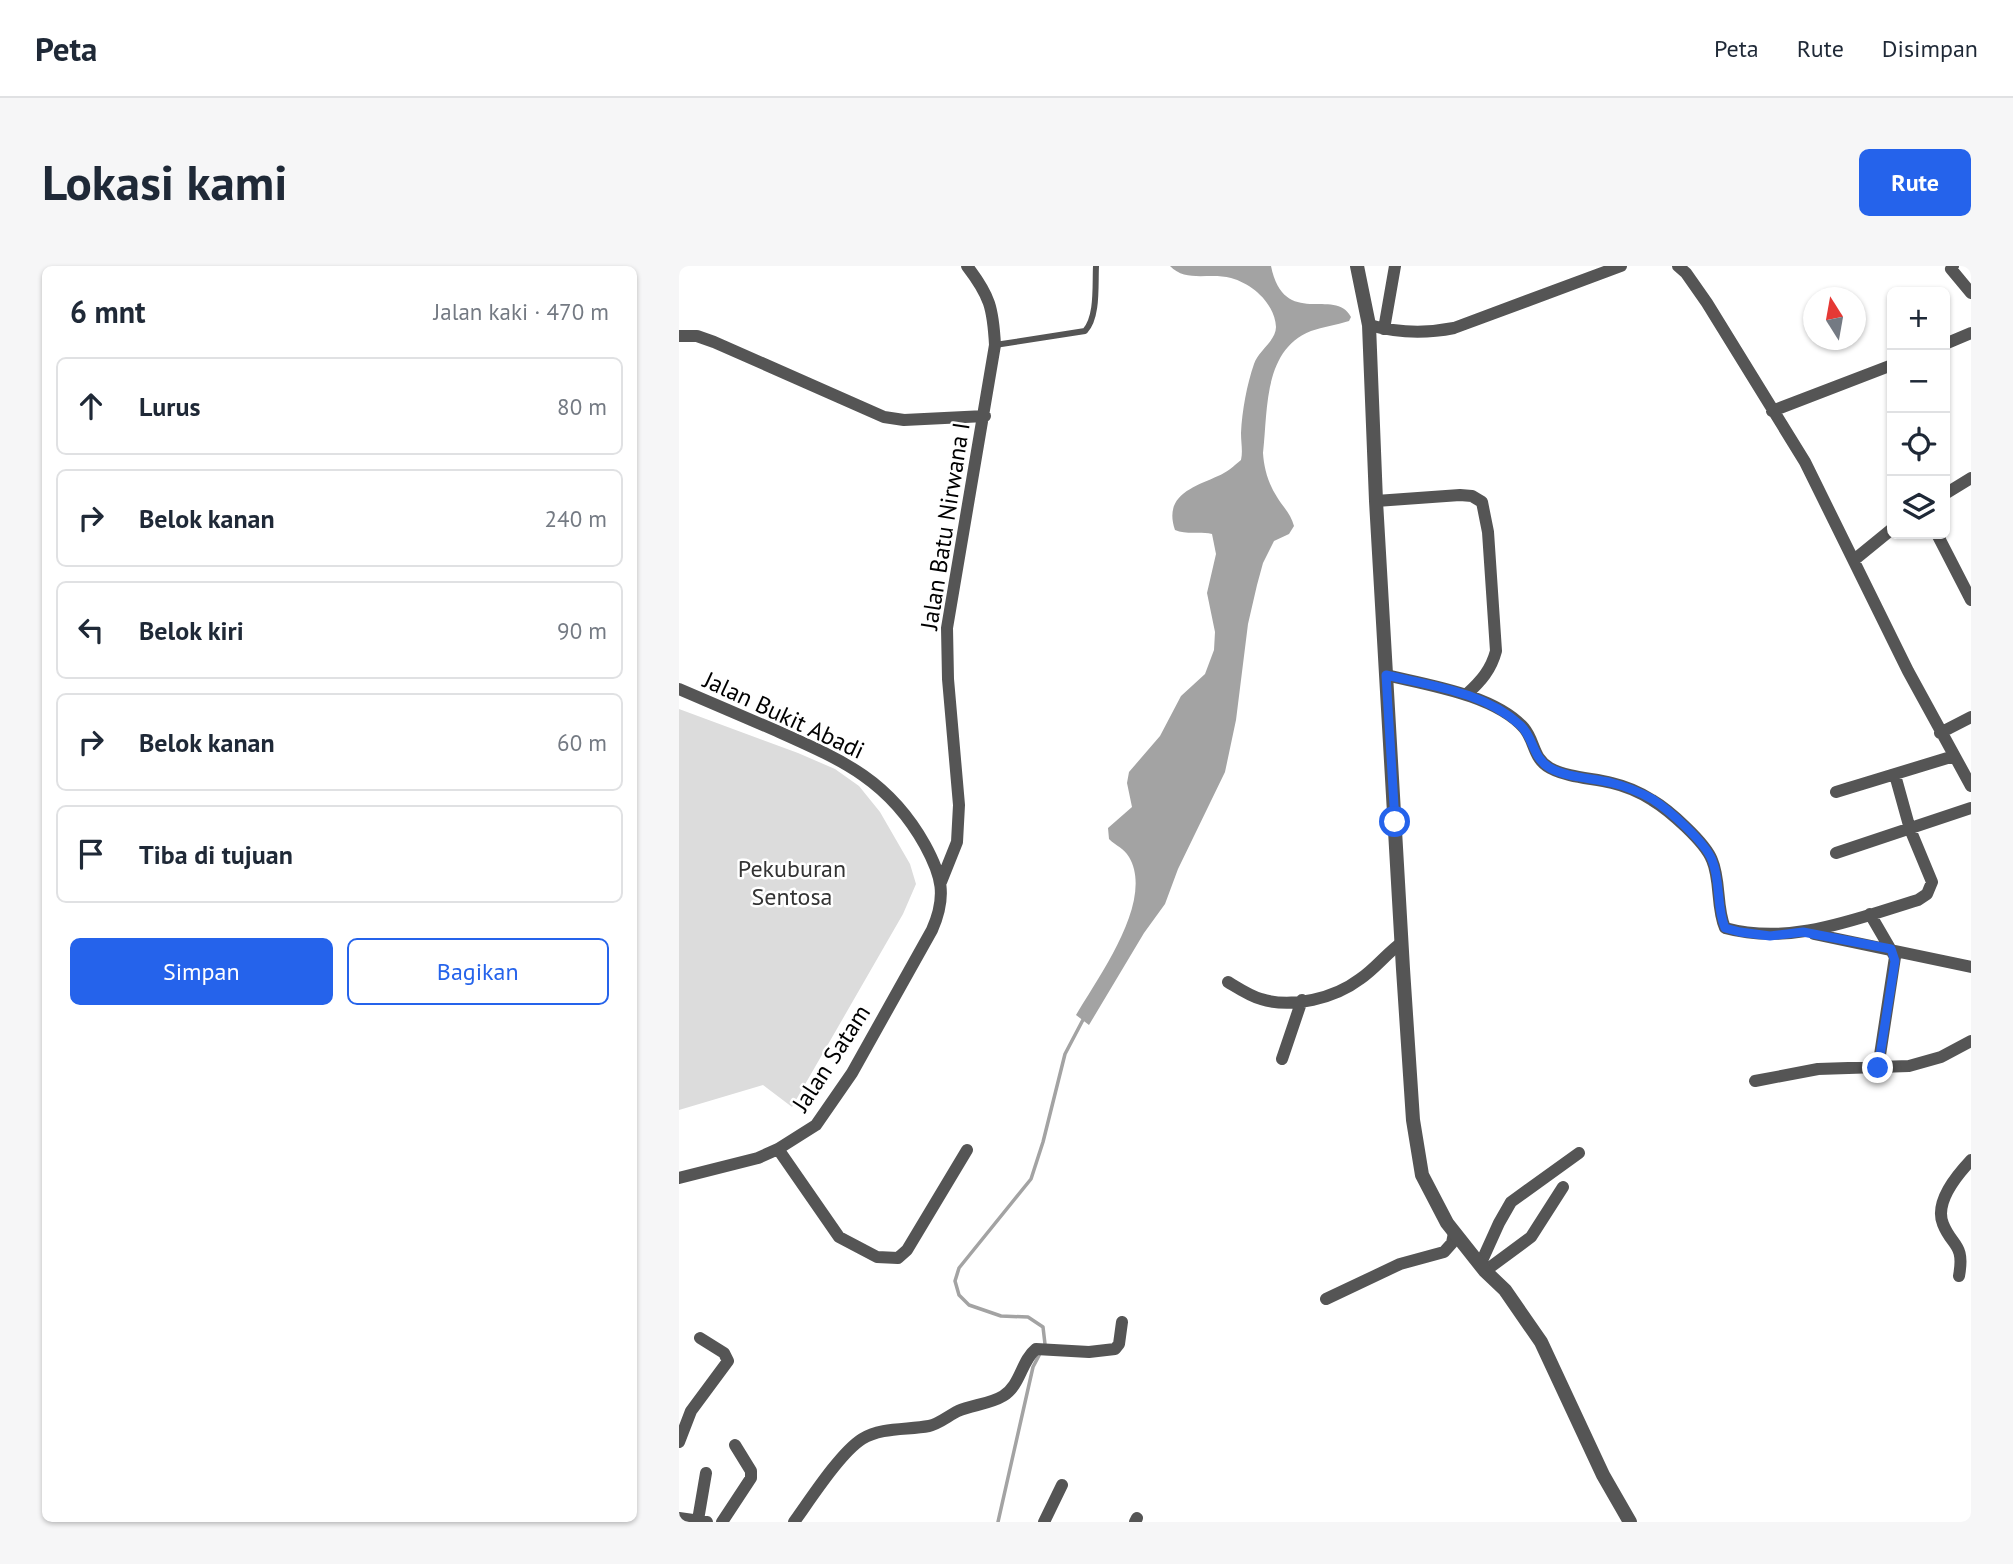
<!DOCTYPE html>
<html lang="id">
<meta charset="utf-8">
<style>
:root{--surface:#fff;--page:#f6f6f7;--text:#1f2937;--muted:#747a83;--line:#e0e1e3;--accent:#2563eb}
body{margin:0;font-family:"PT Sans",sans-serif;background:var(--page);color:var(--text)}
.controls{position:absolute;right:21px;top:21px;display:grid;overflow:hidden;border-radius:10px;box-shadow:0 2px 5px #0004}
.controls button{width:63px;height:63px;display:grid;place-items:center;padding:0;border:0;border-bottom:2px solid var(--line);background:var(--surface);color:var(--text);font:35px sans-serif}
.compass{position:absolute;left:1124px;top:21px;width:63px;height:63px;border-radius:50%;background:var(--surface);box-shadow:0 2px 5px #0004;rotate:349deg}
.stop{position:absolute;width:21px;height:21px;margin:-16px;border:5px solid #2563eb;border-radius:50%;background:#fff}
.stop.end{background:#2563eb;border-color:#fff;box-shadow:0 2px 7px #0008}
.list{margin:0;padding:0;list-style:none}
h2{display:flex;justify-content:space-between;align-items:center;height:91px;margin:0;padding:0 28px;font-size:30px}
h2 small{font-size:23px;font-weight:400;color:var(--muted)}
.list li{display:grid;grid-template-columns:46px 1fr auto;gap:21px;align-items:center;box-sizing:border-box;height:98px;margin:0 14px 14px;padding:0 14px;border:2px solid var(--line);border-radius:10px}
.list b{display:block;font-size:26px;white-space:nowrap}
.list em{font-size:23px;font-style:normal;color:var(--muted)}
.actions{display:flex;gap:14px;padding:21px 28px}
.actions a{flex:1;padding:16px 0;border:2px solid var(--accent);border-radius:10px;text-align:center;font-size:24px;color:var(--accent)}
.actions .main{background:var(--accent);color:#fff}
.icon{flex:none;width:38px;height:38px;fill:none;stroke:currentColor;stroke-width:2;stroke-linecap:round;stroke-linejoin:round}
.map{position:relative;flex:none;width:1292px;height:1256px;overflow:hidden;border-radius:10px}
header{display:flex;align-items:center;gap:42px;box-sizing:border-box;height:98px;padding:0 35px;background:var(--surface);border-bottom:2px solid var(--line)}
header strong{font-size:33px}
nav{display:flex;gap:38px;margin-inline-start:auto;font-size:24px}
.intro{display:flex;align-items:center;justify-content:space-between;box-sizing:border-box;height:168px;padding:0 42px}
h1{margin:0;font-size:49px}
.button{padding:18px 32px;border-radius:10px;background:var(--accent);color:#fff;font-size:24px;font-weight:700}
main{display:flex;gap:42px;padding:0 42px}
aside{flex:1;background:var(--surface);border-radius:10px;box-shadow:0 2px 5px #0004}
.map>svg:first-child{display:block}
.green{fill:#dcdcdc}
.water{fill:#a3a3a3}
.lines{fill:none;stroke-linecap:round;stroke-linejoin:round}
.stream{stroke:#a3a3a3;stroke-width:3.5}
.service{stroke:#555;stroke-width:6}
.minor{stroke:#555;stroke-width:12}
.tertiary{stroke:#555;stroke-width:14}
.route{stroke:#2563eb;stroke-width:9}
.labels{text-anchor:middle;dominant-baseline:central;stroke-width:5;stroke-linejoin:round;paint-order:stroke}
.street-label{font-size:24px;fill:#000;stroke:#fff}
.park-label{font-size:24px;fill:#333;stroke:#fff}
</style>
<header>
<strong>Peta</strong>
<nav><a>Peta</a><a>Rute</a><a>Disimpan</a></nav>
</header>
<div class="intro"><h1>Lokasi kami</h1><a class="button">Rute</a></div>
<main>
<aside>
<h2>6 mnt<small>Jalan kaki · 470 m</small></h2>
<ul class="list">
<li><svg class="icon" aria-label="ahead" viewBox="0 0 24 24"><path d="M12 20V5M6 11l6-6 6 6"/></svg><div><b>Lurus</b></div><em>80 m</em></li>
<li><svg class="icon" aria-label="right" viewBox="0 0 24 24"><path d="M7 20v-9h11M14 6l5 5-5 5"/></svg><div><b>Belok kanan</b></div><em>240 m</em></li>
<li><svg class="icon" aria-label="left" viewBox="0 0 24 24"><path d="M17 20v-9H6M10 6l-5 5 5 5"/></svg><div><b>Belok kiri</b></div><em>90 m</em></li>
<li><svg class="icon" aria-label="right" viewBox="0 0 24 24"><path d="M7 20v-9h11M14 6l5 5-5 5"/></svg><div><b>Belok kanan</b></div><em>60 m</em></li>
<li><svg class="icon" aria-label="arrive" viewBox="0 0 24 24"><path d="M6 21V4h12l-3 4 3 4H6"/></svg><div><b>Tiba di tujuan</b></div></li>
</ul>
<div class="actions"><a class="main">Simpan</a><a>Bagikan</a></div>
</aside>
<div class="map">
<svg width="1292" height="1256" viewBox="0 0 1292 1256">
<rect width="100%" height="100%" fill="#fff"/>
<path class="green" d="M0,443L119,487L156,503L180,520L201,546L231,598L237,618L224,648L113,841L84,819L0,844Z"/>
<path class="water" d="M491,0H592C605,64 656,20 672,51L670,55C657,59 644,61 632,65C584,84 589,144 584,187C585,202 589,217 598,231C604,241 612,248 615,260L610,268L595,275L584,297L578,319L569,358L557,454L546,506L499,603L486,638L465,667L410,759L397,749C419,711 476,635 450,591C445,582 437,580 430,573L429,562L453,541L448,517L450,506L481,470L502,430L526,408L535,384L536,366L528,327L537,288L533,268C521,265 507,269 496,264C484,229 515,221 539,210C547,207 555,200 562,194C564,185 562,177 562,167C563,145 568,118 575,98C579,85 597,75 597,61C596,38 574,18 552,12C531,6 507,17 491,0Z"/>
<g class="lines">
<path class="stream" d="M319,1256L354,1101L366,1078L364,1061L349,1051L322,1050L290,1039L280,1029L276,1015L280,1002L352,913L364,876L386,788L406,750"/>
<path class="service" d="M316,79L406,65C419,51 416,19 417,0"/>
<path class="minor" d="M999,0L1007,7L1028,37L1126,196L1229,405L1292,520
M1274,0L1272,3L1292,27
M690,59C719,67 745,68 775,62L942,0
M705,63L716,0
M0,70H18L35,76L205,151L225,154L306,150
M1266,78L1292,67
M1093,145L1213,99
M1266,228L1292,212
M697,235L781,229L793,230L803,236L809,266L817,385C812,404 802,415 788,428
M1258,268L1292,334
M1175,294L1213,263
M707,409C749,419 816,429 845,462C856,475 854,493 871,502C890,512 913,512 933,517C946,520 962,527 973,534C990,544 1026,576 1033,594C1042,615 1037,641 1046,662C1112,680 1176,653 1239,634L1248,628L1253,616L1231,563L1216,509
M0,423C33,437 65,451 98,465C163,494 210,514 246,579C263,610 268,630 253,664L173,807L137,859L99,883L79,892L0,912
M1261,467L1292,451
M1157,526L1275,490
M1157,587L1292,542
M262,616L278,576L280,539L269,413L268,362L316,79C314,42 311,30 288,0
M1191,648L1216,691L1199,802
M1135,668L1292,701
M549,716C559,722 571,730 582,733C613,743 656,732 681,713C696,703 707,688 722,677
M603,793L623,734
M1076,815L1139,803L1230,800L1262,791L1292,775
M99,883L160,971L198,991L219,992L228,984L288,884
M801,999L820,957L832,936L900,887
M806,1005L852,971L884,921
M1280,1010C1286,977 1273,981 1264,958C1255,936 1278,909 1292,894
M647,1033L721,998L765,986L773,977L775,967
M0,1176L12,1145L49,1095L45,1087L21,1072
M0,1252L28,1256
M19,1254L27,1207
M43,1256L72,1212V1205L56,1179
M115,1256C131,1234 161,1187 183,1173C202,1161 228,1164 250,1160C260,1158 269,1150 279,1145C293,1139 311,1138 324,1130C342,1119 342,1095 357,1083L410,1086L436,1083L440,1078L443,1056
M365,1256L383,1219
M456,1256L458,1252"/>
<path class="tertiary" d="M678,0L690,59L697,235L724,703L734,854L743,909L768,957L806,1005L826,1024L862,1076L924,1209L951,1256"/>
</g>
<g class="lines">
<path class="route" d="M716,556L707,409C753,420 805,426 841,459C855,471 853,492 871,502C889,512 913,512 933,517C946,520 962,527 973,533C990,544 1026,576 1033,594C1042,615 1037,641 1046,662L1061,666L1091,670L1124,666L1212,683L1216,695L1199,802"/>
</g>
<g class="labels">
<g class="street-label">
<text transform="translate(266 260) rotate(-81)">Jalan Batu Nirwana I</text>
<text transform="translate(105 449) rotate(25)">Jalan Bukit Abadi</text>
<text transform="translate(152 792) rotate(-57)">Jalan Satam</text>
</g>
<g class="park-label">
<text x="113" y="602">Pekuburan<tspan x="113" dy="28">Sentosa</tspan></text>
</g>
</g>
</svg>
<div class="controls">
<button>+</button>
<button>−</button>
<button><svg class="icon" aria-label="locate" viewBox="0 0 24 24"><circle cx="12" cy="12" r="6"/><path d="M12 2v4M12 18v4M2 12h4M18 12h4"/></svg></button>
<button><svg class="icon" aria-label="layers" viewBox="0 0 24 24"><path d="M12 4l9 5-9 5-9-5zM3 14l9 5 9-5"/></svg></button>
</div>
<svg class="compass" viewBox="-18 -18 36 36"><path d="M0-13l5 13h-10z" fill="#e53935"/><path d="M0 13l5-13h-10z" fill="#747a83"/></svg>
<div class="stop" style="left:716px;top:556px"></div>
<div class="stop end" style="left:1199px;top:802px"></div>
</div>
</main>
